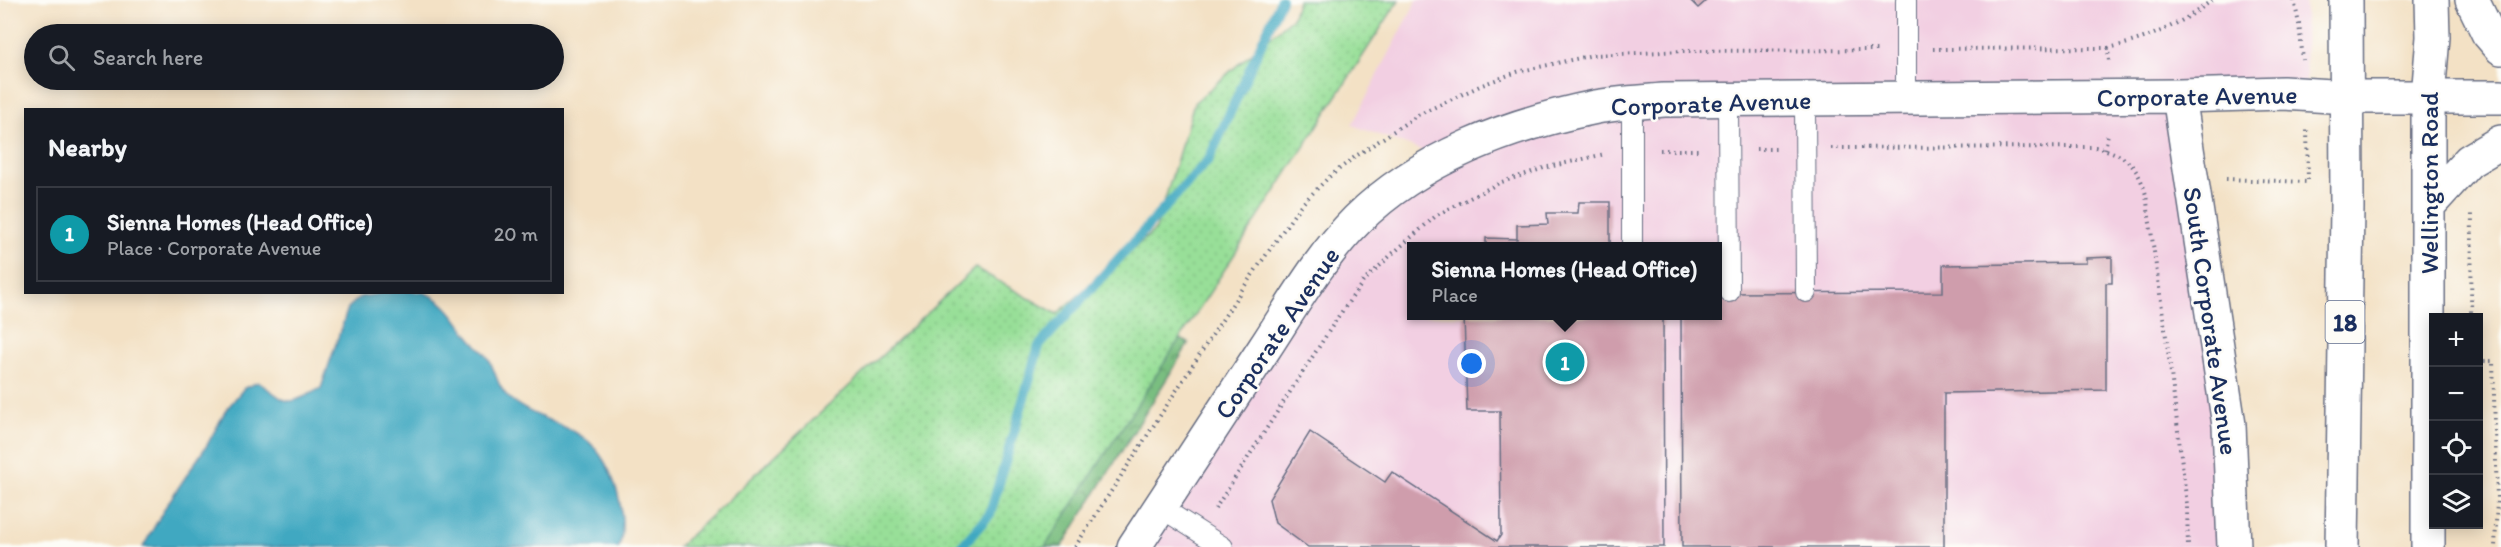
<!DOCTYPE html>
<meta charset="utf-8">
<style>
:root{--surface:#171b24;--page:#242831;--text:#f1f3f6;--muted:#9ea1a6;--line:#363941;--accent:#db2777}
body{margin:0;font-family:Itim,sans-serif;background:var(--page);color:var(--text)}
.controls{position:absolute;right:18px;bottom:18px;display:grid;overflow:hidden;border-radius:0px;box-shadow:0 3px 15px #0003}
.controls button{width:54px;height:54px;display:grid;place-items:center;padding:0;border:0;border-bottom:2px solid var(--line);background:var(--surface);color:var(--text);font:30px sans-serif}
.you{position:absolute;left:1472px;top:364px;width:21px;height:21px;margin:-15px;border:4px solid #fff;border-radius:50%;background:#1a73e8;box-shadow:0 0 0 9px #1a73e833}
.badge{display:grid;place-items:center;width:39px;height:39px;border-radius:50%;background:var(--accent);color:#fff;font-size:20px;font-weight:700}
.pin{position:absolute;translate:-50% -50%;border:3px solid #fff;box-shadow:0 2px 6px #0006}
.popup{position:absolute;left:1407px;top:242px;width:315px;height:78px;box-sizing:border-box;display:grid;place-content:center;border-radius:0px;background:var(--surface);filter:drop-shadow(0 2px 4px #0005);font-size:20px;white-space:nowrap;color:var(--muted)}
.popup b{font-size:22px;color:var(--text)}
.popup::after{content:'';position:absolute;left:50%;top:100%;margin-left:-12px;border:12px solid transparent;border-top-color:var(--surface)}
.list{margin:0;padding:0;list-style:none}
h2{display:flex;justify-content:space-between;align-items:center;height:78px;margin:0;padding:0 24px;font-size:26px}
h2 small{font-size:20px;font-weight:400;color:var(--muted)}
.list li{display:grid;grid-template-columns:39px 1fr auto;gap:18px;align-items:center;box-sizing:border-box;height:96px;margin:0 12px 12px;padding:0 12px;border:2px solid var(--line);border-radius:0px}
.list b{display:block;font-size:22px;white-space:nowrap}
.list p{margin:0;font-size:20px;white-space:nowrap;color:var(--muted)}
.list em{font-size:20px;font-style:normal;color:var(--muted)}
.icon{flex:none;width:33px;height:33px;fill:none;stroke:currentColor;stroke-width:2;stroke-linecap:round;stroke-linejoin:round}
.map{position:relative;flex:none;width:2501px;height:547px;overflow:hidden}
.search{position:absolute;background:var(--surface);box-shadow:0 3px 15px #0003;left:24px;top:24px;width:540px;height:66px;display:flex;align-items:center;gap:15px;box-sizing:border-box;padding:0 21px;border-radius:33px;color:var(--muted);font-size:22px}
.panel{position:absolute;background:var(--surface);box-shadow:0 3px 15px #0003;left:24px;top:108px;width:540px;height:186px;border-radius:0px}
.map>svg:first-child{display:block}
.built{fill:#f2cfe2;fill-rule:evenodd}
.forest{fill:url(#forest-crowns);stroke:#4a766f;stroke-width:1.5}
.park{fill:url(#park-dots);stroke:#5a877b;stroke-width:1.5}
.water{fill:#41a8c1;stroke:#2e6c90;stroke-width:1.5}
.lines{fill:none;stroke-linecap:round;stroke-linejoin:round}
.stream{stroke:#41a8c1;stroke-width:10}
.building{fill:#cf9dac}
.service-casing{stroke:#676d82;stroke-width:22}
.minor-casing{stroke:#676d82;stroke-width:36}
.trunk-casing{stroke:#676d82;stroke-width:36}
.path{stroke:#676d82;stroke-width:4;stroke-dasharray:1.5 4.5;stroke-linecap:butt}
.service{stroke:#fff;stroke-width:20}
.minor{stroke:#fff;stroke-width:33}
.trunk{stroke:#fff;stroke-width:33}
.labels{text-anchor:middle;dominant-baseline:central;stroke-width:5;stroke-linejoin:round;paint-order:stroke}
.shield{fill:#fdfcf7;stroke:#5f6c8c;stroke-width:1.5}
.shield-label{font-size:24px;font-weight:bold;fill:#1b2f5e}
.street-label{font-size:26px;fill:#1b2f5e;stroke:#fdfcf7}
</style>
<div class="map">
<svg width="2501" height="547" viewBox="0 0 2501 547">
<defs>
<pattern id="forest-crowns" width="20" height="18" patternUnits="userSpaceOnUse" patternTransform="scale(1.5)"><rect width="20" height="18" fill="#7abe80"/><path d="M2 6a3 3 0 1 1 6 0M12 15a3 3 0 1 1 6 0" fill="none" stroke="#639b6c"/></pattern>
<pattern id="park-dots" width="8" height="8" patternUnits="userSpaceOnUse" patternTransform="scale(1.5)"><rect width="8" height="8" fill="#98df98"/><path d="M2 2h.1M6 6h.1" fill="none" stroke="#82c085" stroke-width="1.8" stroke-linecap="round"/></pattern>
</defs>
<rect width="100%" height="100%" fill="#fdfcf7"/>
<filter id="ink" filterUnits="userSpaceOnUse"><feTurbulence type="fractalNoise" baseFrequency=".0167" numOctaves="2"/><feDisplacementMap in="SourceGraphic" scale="12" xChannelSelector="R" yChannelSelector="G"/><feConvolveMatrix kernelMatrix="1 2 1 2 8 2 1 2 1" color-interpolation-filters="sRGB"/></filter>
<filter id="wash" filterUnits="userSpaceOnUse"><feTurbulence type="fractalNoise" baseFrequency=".008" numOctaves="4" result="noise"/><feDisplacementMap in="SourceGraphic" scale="24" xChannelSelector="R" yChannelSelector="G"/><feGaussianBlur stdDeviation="1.35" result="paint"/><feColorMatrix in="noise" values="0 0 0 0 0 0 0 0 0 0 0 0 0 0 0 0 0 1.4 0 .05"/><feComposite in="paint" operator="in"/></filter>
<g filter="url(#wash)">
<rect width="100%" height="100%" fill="#f3e1c5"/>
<path class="built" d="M1417,0H2305L2306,94L2179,96L2234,547H1134L1317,266L1442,158L1352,125ZM1412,246H1718V316H1412Z"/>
<path class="forest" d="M1151,325L1189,343L1062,547H986Z"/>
<path class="park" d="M1298,0H1399L1045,547H678L975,268L1057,314L1156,229L1194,103L1292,18Z"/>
<path class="water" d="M384,293C396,292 414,289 425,293C449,302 456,320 470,337C475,344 483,350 488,358C496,371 497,387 509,398C529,415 556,421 578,434C611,452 630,513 619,547H143L166,506L207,445L226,410L244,388L258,382C291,404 283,408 321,388L348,308L360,297Z"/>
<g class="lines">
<path class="stream" d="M961,547L990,514L1039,346L1209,159L1281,0"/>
</g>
<g id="blocks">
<path class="building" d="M1690,0H1707L1698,8Z
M1579,202H1610V246H1486V238L1517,239V225L1548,224L1547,213H1578Z
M2112,257V283H2106V390L1944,393V547H1682L1681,316H1718V293L1943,292V265L2086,263V258Z
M1464,316H1663L1664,547H1308L1275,523L1269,499L1310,432L1385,482L1392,472L1497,541L1501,535L1500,411H1467Z"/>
</g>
</g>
<g filter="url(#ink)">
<use href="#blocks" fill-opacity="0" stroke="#676d82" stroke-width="1.5"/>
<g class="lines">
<g class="service-casing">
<path id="service" d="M1906,98V0
M1728,99L1729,292
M1805,99L1806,292
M1632,103V246
M1160,507L1223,547"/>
</g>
<g class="minor-casing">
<path id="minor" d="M2179,96L2229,425L2234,547
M2428,97H2501
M1134,547C1177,481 1220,415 1264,349C1293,305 1319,258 1357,220C1419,158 1511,124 1596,107C1618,103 1642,102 1664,100L2179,96L2283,93L2347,97"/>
</g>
<g class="trunk-casing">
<path id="trunk" d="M2472,0L2488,33L2501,48
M2347,97H2428
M2428,206L2469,161L2501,142
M2342,547L2347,207L2346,0
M2428,547V97L2433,37L2432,0"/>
</g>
<path class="path" d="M2294,0L2299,24L2303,60
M2108,48C2146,40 2182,24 2212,0
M1933,49L2108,48L2109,62
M1831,148L2095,147C2126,154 2138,166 2146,195L2170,365L2187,505L2188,547
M1756,149H1779
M2105,149L2108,134
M1660,150H1701
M2226,179L2308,182L2307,127
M2471,318L2472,210
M2478,361H2493L2497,499L2495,547
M1215,509L1338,317L1363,282L1392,254L1437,215L1499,183L1544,168L1605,154
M1075,547L1237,297L1300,206L1329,177L1356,156L1418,115L1482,85L1517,72L1593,55L1685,51L1880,50"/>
<use href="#service" class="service"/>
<use href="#minor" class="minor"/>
<use href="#trunk" class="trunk"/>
</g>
</g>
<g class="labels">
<rect class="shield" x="2325.5" y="301" width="39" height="42" rx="4.5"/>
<g class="shield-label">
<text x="2345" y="322">18</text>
</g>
<g class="street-label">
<text transform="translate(2197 96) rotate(-1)">Corporate Avenue</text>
<text transform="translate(1711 103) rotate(-2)">Corporate Avenue</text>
<text transform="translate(2429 183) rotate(-90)">Wellington Road</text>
<text transform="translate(2211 321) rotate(82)">South Corporate Avenue</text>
<text transform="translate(1277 333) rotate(-56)">Corporate Avenue</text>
</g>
</g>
</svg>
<div class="controls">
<button>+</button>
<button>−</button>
<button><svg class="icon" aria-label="locate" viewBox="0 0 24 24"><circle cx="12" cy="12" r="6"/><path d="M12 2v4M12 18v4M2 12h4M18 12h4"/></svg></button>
<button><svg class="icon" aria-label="layers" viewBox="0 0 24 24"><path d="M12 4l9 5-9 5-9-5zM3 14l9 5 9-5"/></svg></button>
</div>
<div class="you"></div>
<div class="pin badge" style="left:1565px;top:362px;background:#0f9aa8">1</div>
<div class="popup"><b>Sienna Homes (Head Office)</b>Place</div>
<div class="search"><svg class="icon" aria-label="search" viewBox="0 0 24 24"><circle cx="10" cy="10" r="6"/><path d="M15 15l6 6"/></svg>Search here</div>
<section class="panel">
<h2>Nearby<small></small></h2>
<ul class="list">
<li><span class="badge" style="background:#0f9aa8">1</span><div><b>Sienna Homes (Head Office)</b><p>Place · Corporate Avenue</p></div><em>20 m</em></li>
</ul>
</section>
</div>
